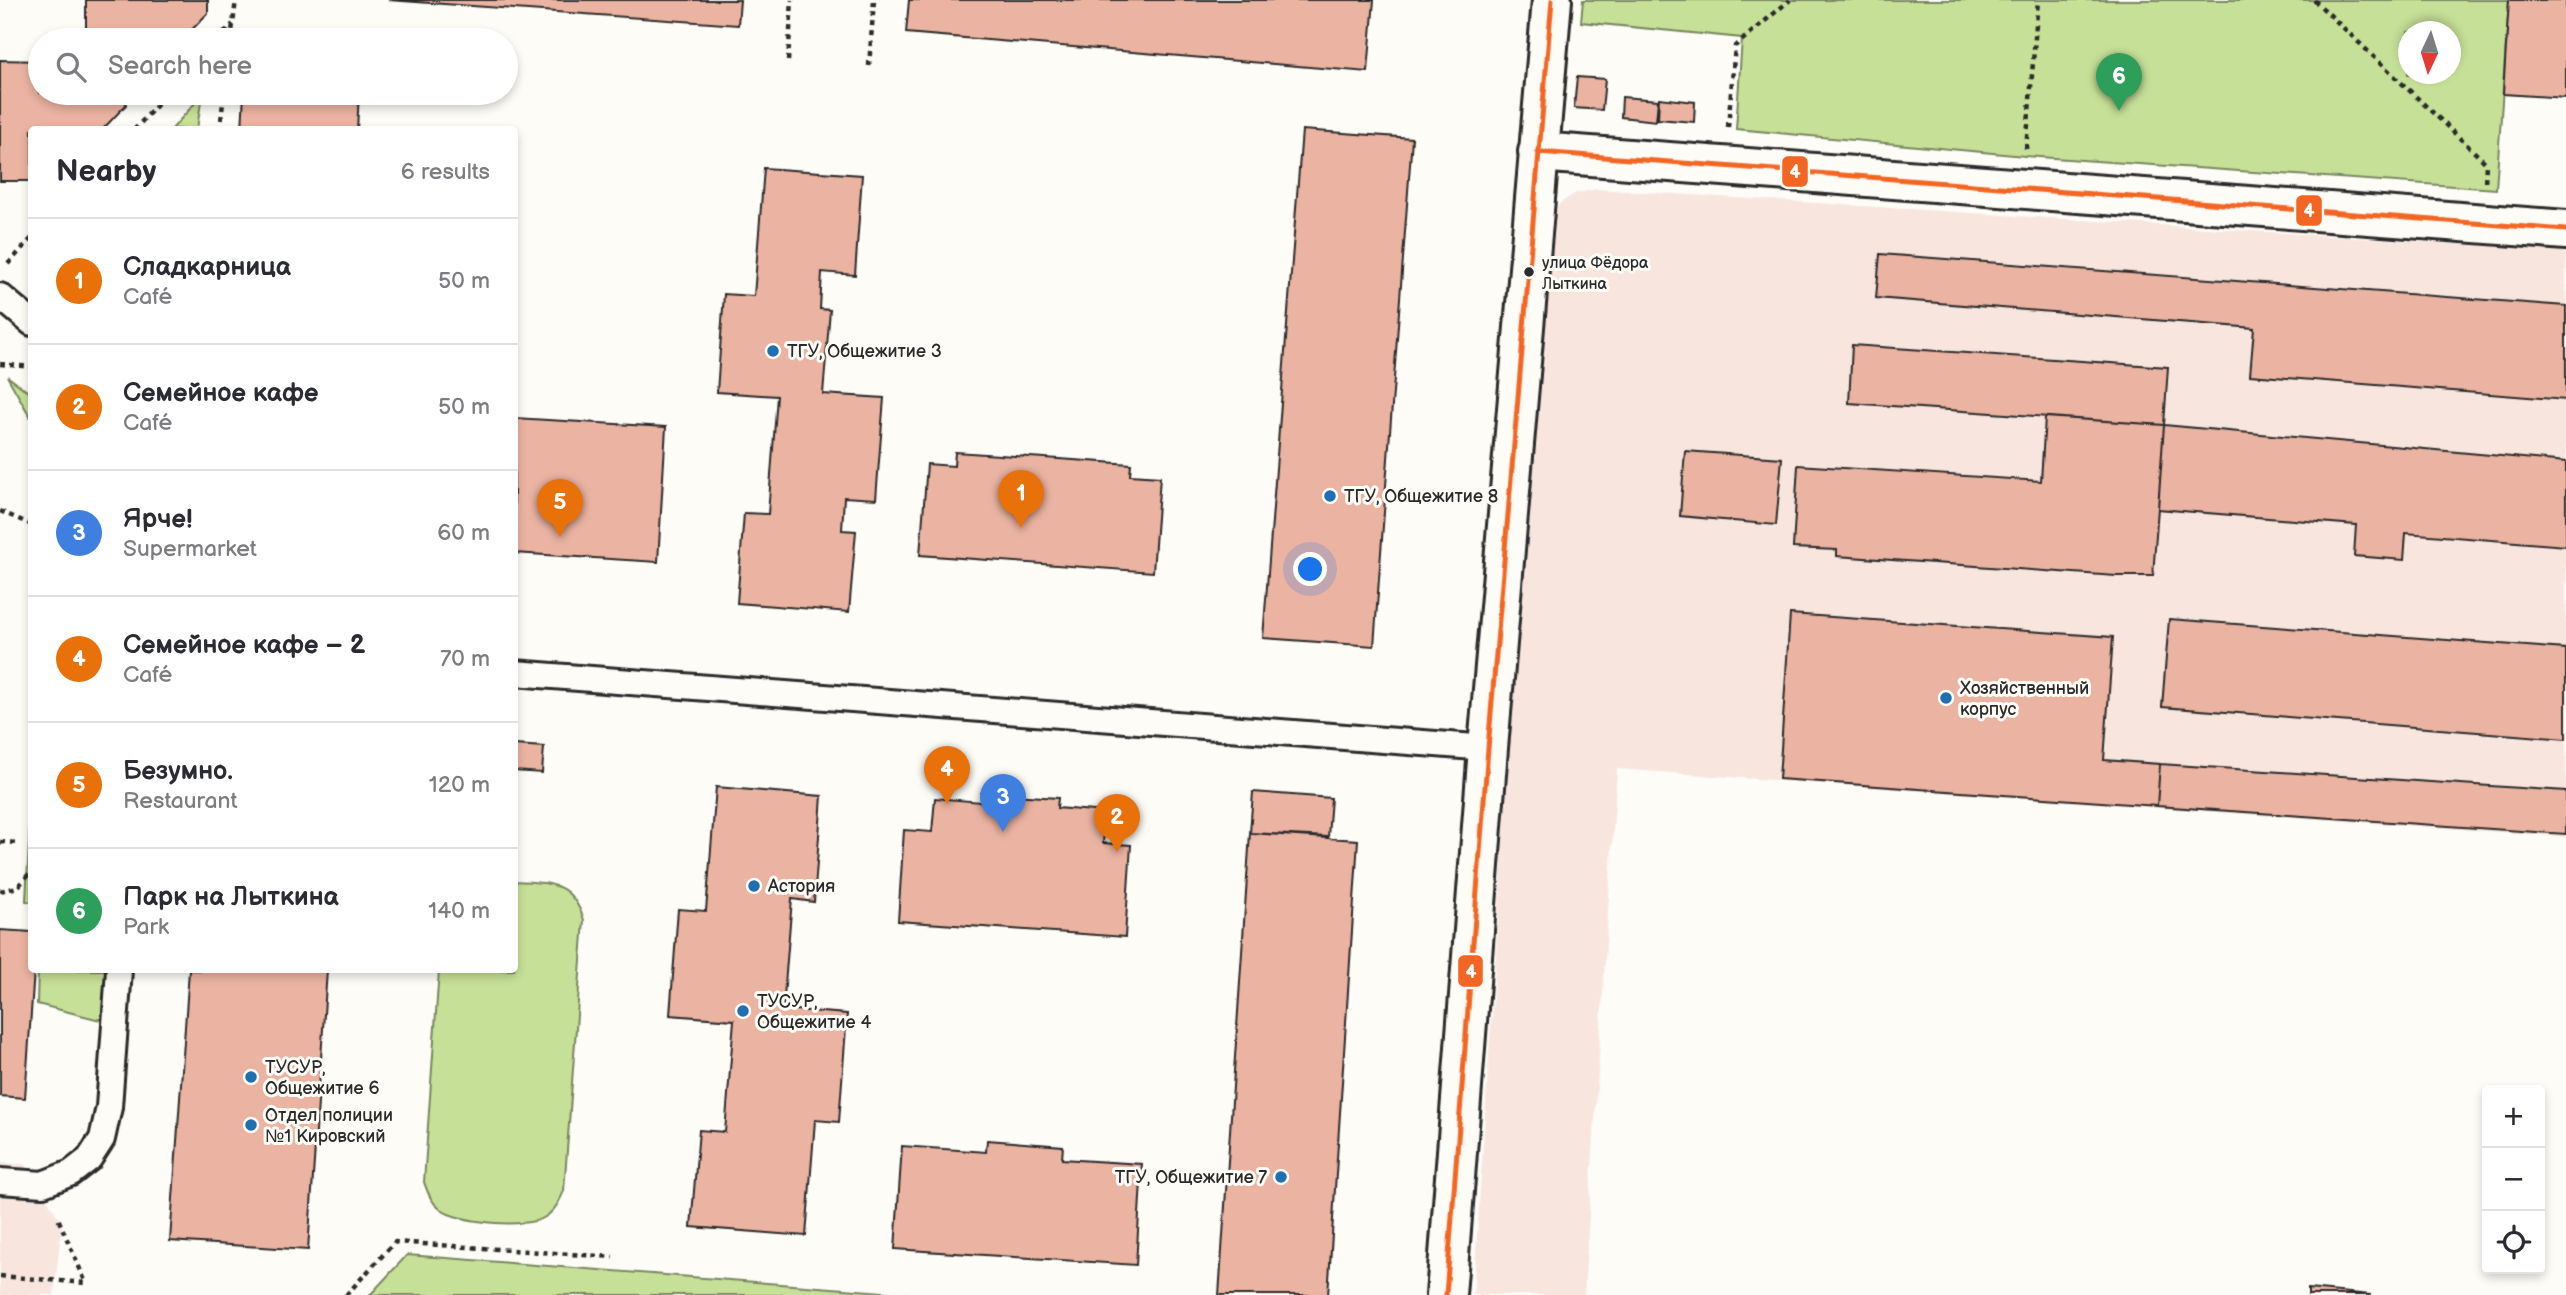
<!DOCTYPE html>
<meta charset="utf-8">
<style>
:root{--surface:#fff;--page:#f7f7f7;--text:#2b2b33;--muted:#7c7c81;--line:#e1e1e2;--accent:#0b8043}
body{margin:0;font-family:"Balsamiq Sans",sans-serif;background:var(--page);color:var(--text)}
.controls{position:absolute;right:21px;bottom:21px;display:grid;overflow:hidden;border-radius:7px;box-shadow:0 4px 10px #0003}
.controls button{width:63px;height:63px;display:grid;place-items:center;padding:0;border:0;border-bottom:2px solid var(--line);background:var(--surface);color:var(--text);font:35px sans-serif}
.compass{position:absolute;left:2398px;top:21px;width:63px;height:63px;border-radius:50%;background:var(--surface);box-shadow:0 4px 10px #0003;rotate:184deg}
.you{position:absolute;left:1311px;top:570px;width:24px;height:24px;margin:-18px;border:5px solid #fff;border-radius:50%;background:#1a73e8;box-shadow:0 0 0 10px #1a73e833}
.badge{display:grid;place-items:center;width:46px;height:46px;border-radius:50%;background:var(--accent);color:#fff;font-size:23px;font-weight:700}
.pin{position:absolute;translate:-50% -58px;filter:drop-shadow(0 2px 4px #0008)}
.pin::after{content:'';position:absolute;top:37px;width:24px;height:21px;background:inherit;clip-path:polygon(0 0,100% 0,50% 100%)}
.list{margin:0;padding:0;list-style:none}
h2{display:flex;justify-content:space-between;align-items:center;height:91px;margin:0;padding:0 28px;font-size:30px}
h2 small{font-size:23px;font-weight:400;color:var(--muted)}
.list li{display:grid;grid-template-columns:46px 1fr auto;gap:21px;align-items:center;box-sizing:border-box;height:126px;padding:0 28px;border-top:2px solid var(--line)}
.list b{display:block;font-size:26px;white-space:nowrap}
.list p{margin:0;font-size:23px;white-space:nowrap;color:var(--muted)}
.list em{font-size:23px;font-style:normal;color:var(--muted)}
.icon{flex:none;width:38px;height:38px;fill:none;stroke:currentColor;stroke-width:2;stroke-linecap:round;stroke-linejoin:round}
.map{position:relative;flex:none;width:2566px;height:1295px;overflow:hidden}
.search{position:absolute;background:var(--surface);box-shadow:0 4px 10px #0003;left:28px;top:28px;width:490px;height:77px;display:flex;align-items:center;gap:18px;box-sizing:border-box;padding:0 24px;border-radius:38px;color:var(--muted);font-size:26px}
.panel{position:absolute;background:var(--surface);box-shadow:0 4px 10px #0003;left:28px;top:126px;width:490px;height:847px;border-radius:7px}
.map>svg:first-child{display:block}
.built{fill:#f8e6de}
.green{fill:#c6e097;stroke:#788661;stroke-width:2;fill-rule:evenodd}
.building{fill:#ebb3a2;stroke:#2b2b2b;stroke-width:2}
.lines{fill:none;stroke-linecap:round;stroke-linejoin:round}
.service-casing{stroke:#2b2b2b;stroke-width:30}
.tertiary-casing{stroke:#2b2b2b;stroke-width:44}
.path{stroke:#2b2b2b;stroke-width:4.5;stroke-dasharray:5 5;stroke-linecap:butt}
.service{stroke:#fdfcf7;stroke-width:24}
.tertiary{stroke:#fdfcf7;stroke-width:38}
.bus-1-casing{stroke:#fdfcf7;stroke-width:10}
.bus-1{stroke:#f26522;stroke-width:5}
.bus-dot{fill:#2b2b2b;stroke:#fdfcf7;stroke-width:2.5}
.poi-dot{fill:#1f6fb2;stroke:#fdfcf7;stroke-width:2.5}
.labels{text-anchor:middle;dominant-baseline:central;stroke-width:6;stroke-linejoin:round;paint-order:stroke}
.bus-label{font-size:16px;fill:#2b2b2b;stroke:#fdfcf7;text-anchor:start}
.poi-label{font-size:18px;fill:#2b2b2b;stroke:#fdfcf7;text-anchor:start}
.line-badge{stroke:#fdfcf7;stroke-width:2.5}
.badge-label{font-size:19px;text-anchor:middle;font-weight:bold;fill:#fff}
</style>
<div class="map">
<svg width="2566" height="1295" viewBox="0 0 2566 1295">
<rect width="100%" height="100%" fill="#fdfcf7"/>
<filter id="ink" filterUnits="userSpaceOnUse"><feTurbulence type="fractalNoise" baseFrequency=".0143" numOctaves="2"/><feDisplacementMap in="SourceGraphic" scale="14" xChannelSelector="R" yChannelSelector="G"/><feConvolveMatrix kernelMatrix="1 2 1 2 8 2 1 2 1" color-interpolation-filters="sRGB"/></filter>
<g filter="url(#ink)">
<path class="built" d="M1596,189L2566,251V837L1617,769L1584,1295H1473L1544,229L1560,203L1574,194Z
M0,1163L25,1164L62,1223L54,1295H0Z"/>
<path class="green" d="M1583,0H2509L2496,189L2025,156L1736,129L1742,38L1581,22ZM2408,32H2450V74H2408Z
M202,95L197,129H172Z
M7,376L31,394V418Z
M31,804V902L26,901Z
M515,881C550,883 571,881 584,920L564,1191C559,1202 555,1211 545,1217C528,1229 456,1223 440,1209C431,1202 428,1193 424,1182L439,970H514Z
M38,970H106L104,1021L37,1004Z
M407,1255L922,1295H370Z"/>
<path class="building" d="M86,0H208V13L182,40H57L86,35Z
M388,0H740L738,25Z
M909,0H1374L1368,72L906,33Z
M2509,0H2566V98L2503,94Z
M0,60L40,61V93H125L126,105L102,130H32V181H0Z
M1577,77L1605,79L1602,110L1574,108Z
M244,93H359L357,130H242Z
M1622,97L1658,100L1656,121L1621,117Z
M1659,98L1695,102L1694,122L1658,119Z
M1302,130L1412,138L1374,646L1263,638Z
M764,168L862,175L855,275L822,272L820,309L830,310L823,394L884,398L876,499L844,497L842,530L856,531L849,612L737,603L744,513L768,514L777,396L717,392L724,294L754,296Z
M1880,254L2566,306V400L2250,375L2254,328L1876,298Z
M1852,345L2168,367L2164,425L1849,403Z
M2045,417L2164,425L2153,576H2116L1837,556V550L1793,548L1798,465L2041,481Z
M514,418L666,427L658,562L514,553Z
M2164,425L2566,462V546L2406,533L2404,560L2354,556L2356,525L2158,509Z
M1685,451L1782,458L1776,525L1680,516Z
M955,452L1131,464L1130,475L1160,477L1153,572L920,555L927,464L954,466Z
M1790,614L2113,637L2104,760L2160,764L2157,806L1779,779Z
M2169,619L2566,649V739L2162,707Z
M514,745L544,747L542,773L514,771Z
M2160,764L2566,791V834L2157,806Z
M716,787L822,796L814,902L792,899L783,1009L847,1014L839,1122L815,1120L806,1236L691,1227L699,1130L725,1132L734,1020L670,1015L678,909L706,911Z
M1253,792L1331,798L1328,837L1250,833Z
M981,793L1058,798L1057,808L1106,812L1103,843L1131,845L1125,937L898,921L904,830L932,832L935,798L981,802Z
M1250,833L1358,840L1328,1295H1219Z
M0,930L32,932V970H34L25,1098L0,1096Z
M189,970H327L308,1250L170,1241Z
M987,1140L1063,1146L1062,1159L1142,1164L1136,1265L895,1249L902,1146L986,1152Z
M2308,1289L2371,1295H2308Z"/>
<g class="lines">
<g class="service-casing">
<path id="service" d="M0,296L32,323
M514,673L1488,748
M0,1181L43,1184L71,1173L89,1159L102,1139L109,1107L119,970"/>
</g>
<g class="tertiary-casing">
<path id="tertiary" d="M1538,152L2566,230
M1446,1295L1488,748L1552,0"/>
</g>
<path class="path" d="M2314,0L2486,163L2485,184
M217,40L233,24
M231,40L236,0
M788,61L792,0
M869,66L874,0
M1728,127L1735,46L1790,0
M134,130L168,93
M220,130L224,93
M2026,149L2038,0
M8,264L32,238
M0,364L32,367
M0,511L32,525
M0,842L20,843
M0,891L18,887L32,870
M0,1276L86,1283L57,1216
M346,1295L395,1242L613,1257"/>
<use href="#service" class="service"/>
<use href="#tertiary" class="tertiary"/>
<g class="bus-1-casing">
<path id="bus-1" d="M1538,152L2566,230
M1446,1295L1488,748L1552,0"/>
</g>
<use href="#bus-1" class="bus-1"/>
</g>
</g>
<circle class="bus-dot" cx="1529" cy="272" r="6"/>
<g class="poi-dot">
<circle cx="773" cy="351" r="7"/>
<circle cx="1330" cy="496" r="7"/>
<circle cx="1946" cy="698" r="7"/>
<circle cx="754" cy="886" r="7"/>
<circle cx="743" cy="1011" r="7"/>
<circle cx="251" cy="1077" r="7"/>
<circle cx="251" cy="1125" r="7"/>
<circle cx="1281" cy="1177" r="7"/>
</g>
<g class="labels">
<g class="bus-label">
<text x="1542" y="263">улица Фёдора<tspan x="1542" dy="21">Лыткина</tspan></text>
</g>
<g class="poi-label">
<text x="787" y="351">ТГУ, Общежитие 3</text>
<text x="1344" y="496">ТГУ, Общежитие 8</text>
<text x="1960" y="688">Хозяйственный<tspan x="1960" dy="21">корпус</tspan></text>
<text x="768" y="886">Астория</text>
<text x="757" y="1001">ТУСУР,<tspan x="757" dy="21">Общежитие 4</tspan></text>
<text x="265" y="1067">ТУСУР,<tspan x="265" dy="21">Общежитие 6</tspan></text>
<text x="265" y="1115">Отдел полиции<tspan x="265" dy="21">№1 Кировский</tspan></text>
<text x="1267" y="1177" text-anchor="end">ТГУ, Общежитие 7</text>
</g>
</g>
<g class="line-badge">
<rect x="1781" y="155" width="28" height="33" rx="7" fill="#f26522"/>
<rect x="2295" y="194" width="28" height="33" rx="7" fill="#f26522"/>
<rect x="1457" y="954" width="27" height="34" rx="7" fill="#f26522"/>
</g>
<g class="badge-label">
<text x="1795" y="178">4</text>
<text x="2309" y="217">4</text>
<text x="1471" y="978">4</text>
</g>
</svg>
<div class="controls">
<button>+</button>
<button>−</button>
<button><svg class="icon" aria-label="locate" viewBox="0 0 24 24"><circle cx="12" cy="12" r="6"/><path d="M12 2v4M12 18v4M2 12h4M18 12h4"/></svg></button>
</div>
<svg class="compass" viewBox="-18 -18 36 36"><path d="M0-13l5 13h-10z" fill="#e53935"/><path d="M0 13l5-13h-10z" fill="#7c7c81"/></svg>
<div class="you"></div>
<div class="pin badge" style="left:1021px;top:528px;background:#e8710a">1</div>
<div class="pin badge" style="left:1117px;top:852px;background:#e8710a">2</div>
<div class="pin badge" style="left:1003px;top:832px;background:#3f7fe0">3</div>
<div class="pin badge" style="left:947px;top:804px;background:#e8710a">4</div>
<div class="pin badge" style="left:560px;top:537px;background:#e8710a">5</div>
<div class="pin badge" style="left:2119px;top:111px;background:#2e9e5b">6</div>
<div class="search"><svg class="icon" aria-label="search" viewBox="0 0 24 24"><circle cx="10" cy="10" r="6"/><path d="M15 15l6 6"/></svg>Search here</div>
<section class="panel">
<h2>Nearby<small>6 results</small></h2>
<ul class="list">
<li><span class="badge" style="background:#e8710a">1</span><div><b>Сладкарница</b><p>Café</p></div><em>50 m</em></li>
<li><span class="badge" style="background:#e8710a">2</span><div><b>Семейное кафе</b><p>Café</p></div><em>50 m</em></li>
<li><span class="badge" style="background:#3f7fe0">3</span><div><b>Ярче!</b><p>Supermarket</p></div><em>60 m</em></li>
<li><span class="badge" style="background:#e8710a">4</span><div><b>Семейное кафе – 2</b><p>Café</p></div><em>70 m</em></li>
<li><span class="badge" style="background:#e8710a">5</span><div><b>Безумно.</b><p>Restaurant</p></div><em>120 m</em></li>
<li><span class="badge" style="background:#2e9e5b">6</span><div><b>Парк на Лыткина</b><p>Park</p></div><em>140 m</em></li>
</ul>
</section>
</div>
